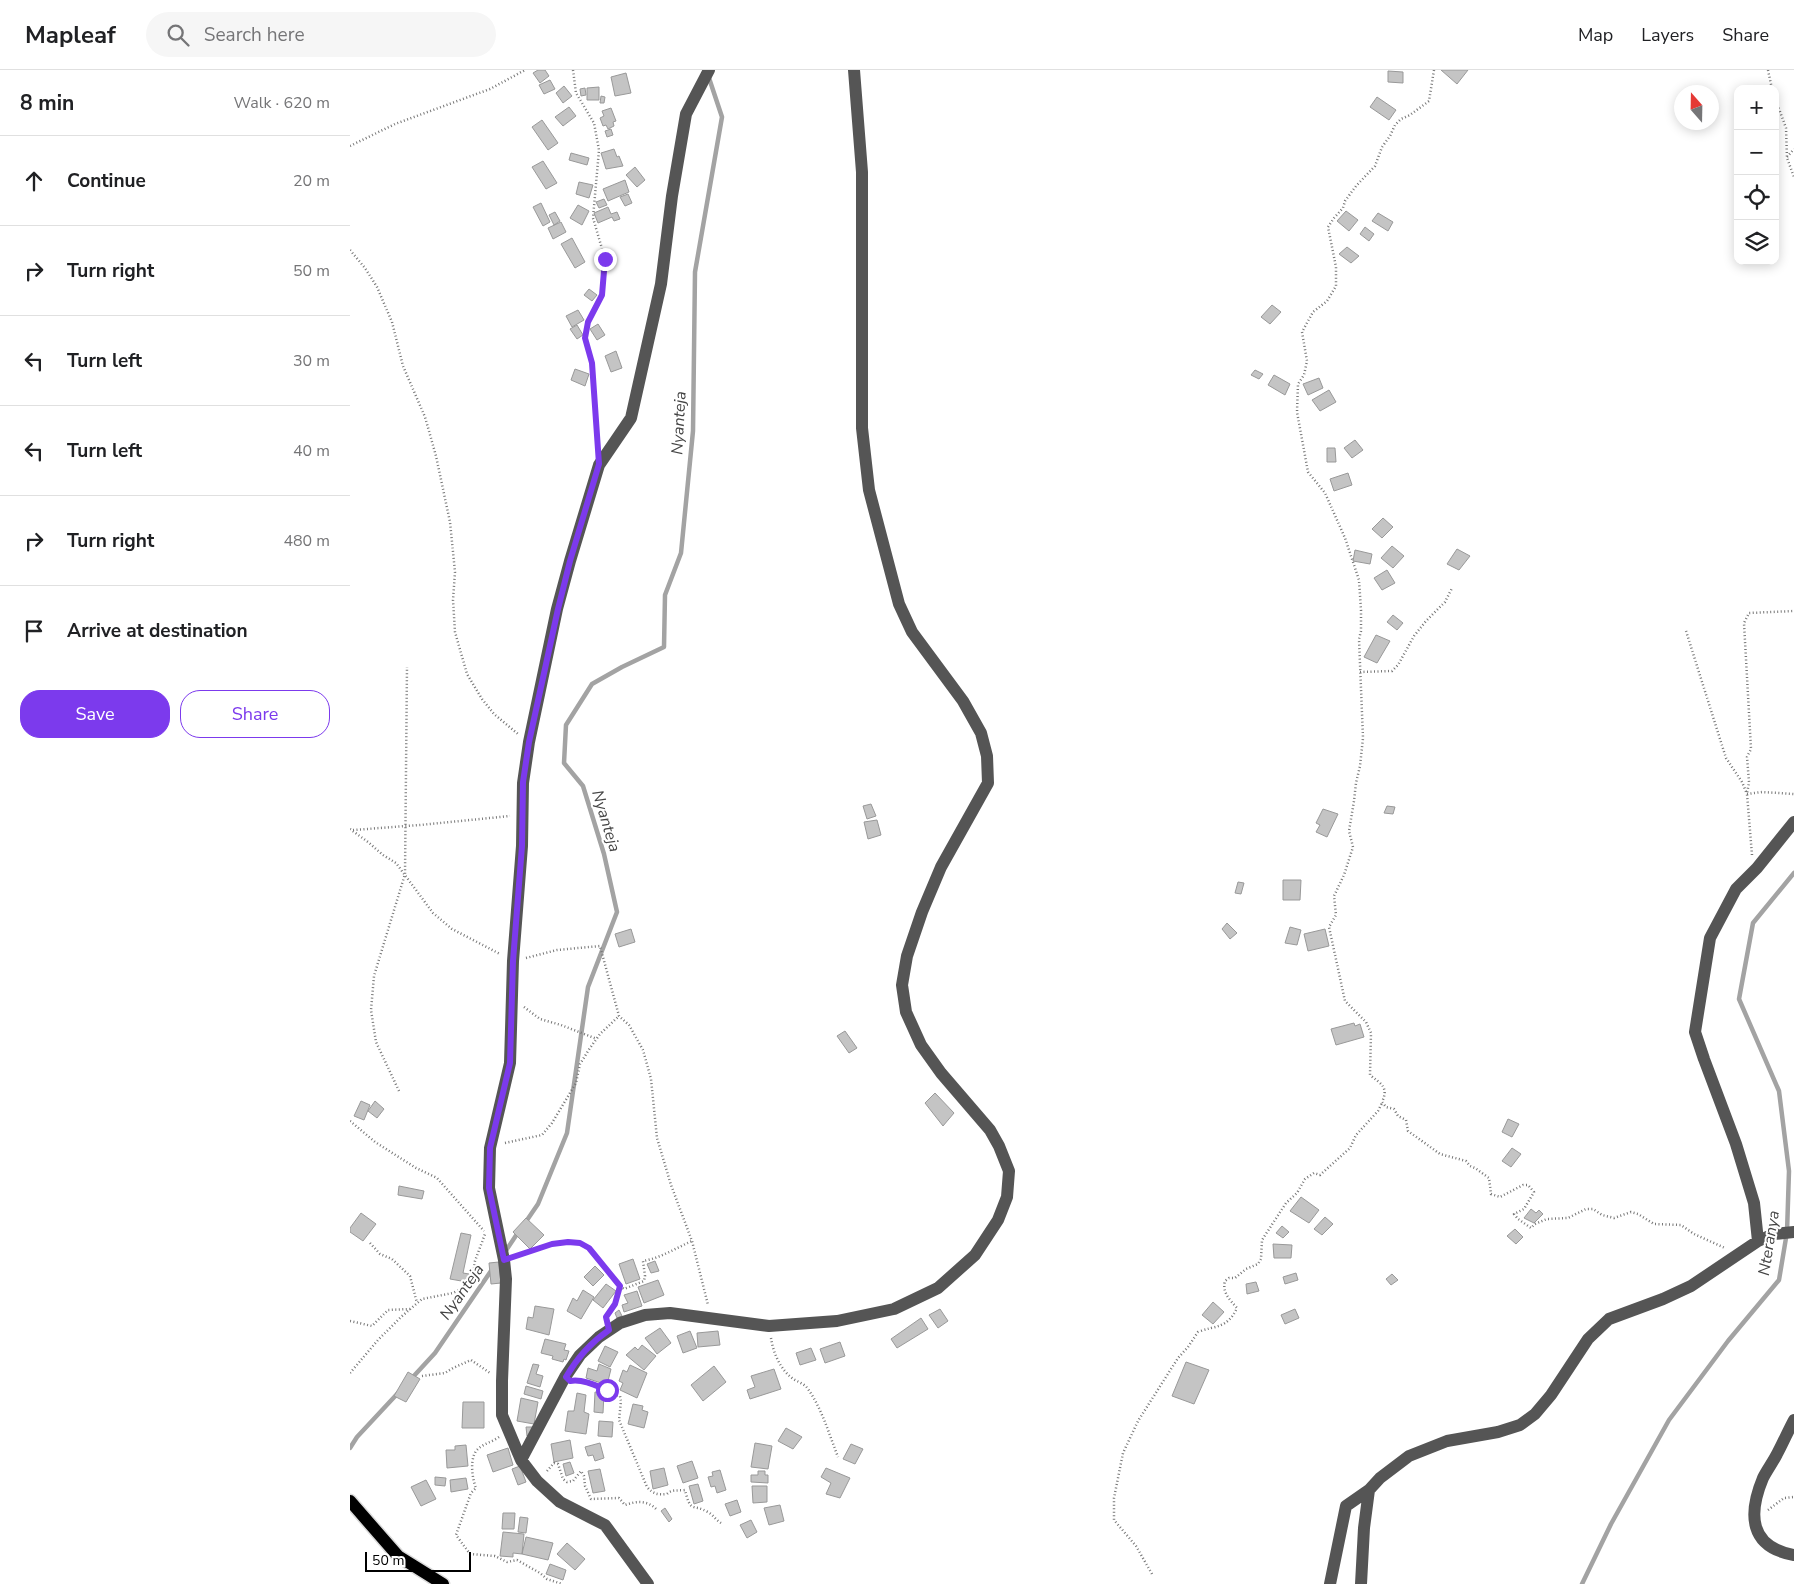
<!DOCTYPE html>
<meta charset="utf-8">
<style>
:root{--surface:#fff;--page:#f6f6f6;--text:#202124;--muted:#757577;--line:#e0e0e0;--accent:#7c3aed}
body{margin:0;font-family:"Nunito Sans",sans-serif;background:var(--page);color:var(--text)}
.controls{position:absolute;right:15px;top:15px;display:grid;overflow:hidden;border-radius:10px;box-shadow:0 2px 12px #0003}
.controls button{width:45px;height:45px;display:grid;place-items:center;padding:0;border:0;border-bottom:1px solid var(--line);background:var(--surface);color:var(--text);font:25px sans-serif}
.compass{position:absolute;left:1324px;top:15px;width:45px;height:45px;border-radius:50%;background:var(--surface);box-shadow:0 2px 12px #0003;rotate:340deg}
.scale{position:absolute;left:15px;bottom:12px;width:106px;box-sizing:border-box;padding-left:5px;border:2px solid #000;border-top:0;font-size:14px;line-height:18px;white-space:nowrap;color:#000;-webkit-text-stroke:4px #fff;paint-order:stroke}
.stop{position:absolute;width:15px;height:15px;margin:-11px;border:4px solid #7c3aed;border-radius:50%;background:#fff}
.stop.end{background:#7c3aed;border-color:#fff;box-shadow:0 1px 5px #0008}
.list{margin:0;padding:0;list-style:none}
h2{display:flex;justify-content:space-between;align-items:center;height:65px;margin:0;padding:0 20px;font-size:21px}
h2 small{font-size:16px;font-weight:400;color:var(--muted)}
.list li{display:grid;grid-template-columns:32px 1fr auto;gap:15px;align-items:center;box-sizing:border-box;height:90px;padding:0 20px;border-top:1px solid var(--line)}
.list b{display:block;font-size:19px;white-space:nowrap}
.list em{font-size:16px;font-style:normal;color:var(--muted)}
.actions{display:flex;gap:10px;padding:15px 20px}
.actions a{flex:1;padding:11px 0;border:1px solid var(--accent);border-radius:20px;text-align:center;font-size:18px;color:var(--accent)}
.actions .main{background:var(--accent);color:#fff}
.icon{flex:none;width:28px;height:28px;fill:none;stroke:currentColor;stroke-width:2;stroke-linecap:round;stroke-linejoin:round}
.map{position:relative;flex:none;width:1444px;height:1514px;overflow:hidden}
header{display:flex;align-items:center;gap:30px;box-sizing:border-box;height:70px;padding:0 25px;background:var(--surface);border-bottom:1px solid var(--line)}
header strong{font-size:24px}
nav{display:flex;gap:28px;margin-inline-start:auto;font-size:18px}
.search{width:350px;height:45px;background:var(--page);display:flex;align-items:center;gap:12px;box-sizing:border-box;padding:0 18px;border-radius:28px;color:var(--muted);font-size:19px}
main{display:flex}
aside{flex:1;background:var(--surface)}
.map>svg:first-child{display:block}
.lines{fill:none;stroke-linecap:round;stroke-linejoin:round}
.stream{stroke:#a3a3a3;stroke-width:4.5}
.building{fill:#c4c4c4;stroke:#999}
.major-casing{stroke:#dbdbdb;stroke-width:15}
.path{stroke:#777;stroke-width:2.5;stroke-dasharray:1 2.5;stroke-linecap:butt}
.minor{stroke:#555;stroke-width:12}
.major{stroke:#000;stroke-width:12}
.route{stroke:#7c3aed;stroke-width:6}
.labels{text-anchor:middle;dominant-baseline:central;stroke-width:4;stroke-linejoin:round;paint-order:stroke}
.water-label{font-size:16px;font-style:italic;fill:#444;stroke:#fff}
</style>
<header>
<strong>Mapleaf</strong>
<div class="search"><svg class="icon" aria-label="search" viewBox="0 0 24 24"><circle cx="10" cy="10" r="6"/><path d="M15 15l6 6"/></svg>Search here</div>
<nav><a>Map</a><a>Layers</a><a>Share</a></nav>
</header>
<main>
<aside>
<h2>8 min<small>Walk · 620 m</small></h2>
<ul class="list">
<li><svg class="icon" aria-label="ahead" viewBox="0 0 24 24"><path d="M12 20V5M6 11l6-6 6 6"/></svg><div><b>Continue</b></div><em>20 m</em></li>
<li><svg class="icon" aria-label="right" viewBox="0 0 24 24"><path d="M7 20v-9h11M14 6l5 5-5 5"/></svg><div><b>Turn right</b></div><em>50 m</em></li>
<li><svg class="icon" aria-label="left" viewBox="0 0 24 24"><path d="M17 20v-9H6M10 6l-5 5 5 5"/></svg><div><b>Turn left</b></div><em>30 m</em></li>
<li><svg class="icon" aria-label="left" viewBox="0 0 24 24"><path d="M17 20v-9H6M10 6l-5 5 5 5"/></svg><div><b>Turn left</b></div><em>40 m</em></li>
<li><svg class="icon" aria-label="right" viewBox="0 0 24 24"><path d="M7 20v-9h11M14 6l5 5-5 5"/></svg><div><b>Turn right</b></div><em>480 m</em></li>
<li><svg class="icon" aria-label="arrive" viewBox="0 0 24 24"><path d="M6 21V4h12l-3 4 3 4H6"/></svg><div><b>Arrive at destination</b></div></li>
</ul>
<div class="actions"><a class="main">Save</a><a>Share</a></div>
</aside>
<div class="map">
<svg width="1444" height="1514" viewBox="0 0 1444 1514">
<rect width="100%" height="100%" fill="#fff"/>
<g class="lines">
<path class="stream" d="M175,1153L188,1134L217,1063L238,917L267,842L254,784L233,716L214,693L216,655L242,614L272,597L314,577L315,525L331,483L343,361L345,202L372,47L359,8
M155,1182L169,1161
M62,1308L85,1283L143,1198
M0,1378L7,1367L48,1323
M1232,1514L1261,1454L1319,1350L1378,1271L1429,1210L1437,1162L1439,1101L1429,1021L1389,929L1403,853L1444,803"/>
</g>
<path class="building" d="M188,0H195L199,6L190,13L183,3Z
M1091,0H1118L1107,14Z
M1038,1L1053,2V13L1038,12Z
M276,3L281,23L265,26L261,7Z
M200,10L205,19L194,24L189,15Z
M214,16L222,26L213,33L206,23Z
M249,17V30H237V18Z
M235,18L236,25L231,26L230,19Z
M251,26L255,27L254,33H250Z
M1027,27L1046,40L1039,50L1020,37Z
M219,37L226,46L213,56L205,47Z
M261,38L266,51L263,52L264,56L258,59L256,55L253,56L250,48L254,46L252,41Z
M192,50L208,73L198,80L182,57Z
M261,59L263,65L257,67L255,61Z
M264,79L267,87L269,86L273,96L256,99L251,83Z
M221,83L239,88L237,95L219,90Z
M193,91L207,113L196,119L182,97Z
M285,97L295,110L287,117L276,105Z
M275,110L279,122L258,131L253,119Z
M229,112L243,115L239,128L226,124Z
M278,124L282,133L275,136L270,127Z
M254,129L257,135L249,138L246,132Z
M191,133L200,152L193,156L183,137Z
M228,135L239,141L232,155L220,148Z
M258,137L261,144L267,142L270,149L264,151L262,147L248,153L244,143Z
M996,141L1008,150L999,161L987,151Z
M205,142L210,151L204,155L199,145Z
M1028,143L1043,152L1038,161L1022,151Z
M211,152L216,162L203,169L198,158Z
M1015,157L1024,164L1019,171L1010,164Z
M222,168L235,192L225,198L211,174Z
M997,177L1009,186L1001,193L989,184Z
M239,219L247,225L242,231L234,225Z
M922,235L931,242L920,254L911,247Z
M228,240L234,250L222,257L216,246Z
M248,254L255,265L247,270L240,259Z
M227,255L233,265L227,269L220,259Z
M266,281L272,298L261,302L255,286Z
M225,299L239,304L235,316L221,310Z
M905,300L913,304L909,309L901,305Z
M924,305L940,314L935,325L918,315Z
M969,308L973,318L958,325L953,314Z
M979,320L986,332L970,341L962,330Z
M1005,370L1013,380L1002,388L994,378Z
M977,378H985L986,392H977Z
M998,403L1002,415L984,421L980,409Z
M1033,448L1043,457L1032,468L1022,459Z
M1042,476L1054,486L1043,498L1031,488Z
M1107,479L1120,486L1109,500L1097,494Z
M1005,480L1022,484L1020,494L1003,491Z
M1037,500L1045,513L1032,520L1024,508Z
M1043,545L1053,553L1047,560L1037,552Z
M1026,565L1040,571L1027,593L1014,587Z
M521,734L526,746L517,749L513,736Z
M1037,736L1045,737L1043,744L1034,743Z
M973,739L988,744L977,767L966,762L970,755L966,753Z
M527,750L531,765L518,769L514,752Z
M933,810H951L950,830H933Z
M888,812L894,813L891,824L885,823Z
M877,853L887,863L880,869L872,859Z
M940,857L951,860L947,875L935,873Z
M281,859L285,872L269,877L265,864Z
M975,859L979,876L958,881L954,864Z
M1004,953L1005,956L1010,954L1014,967L986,975L981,959Z
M495,961L507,978L499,983L487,966Z
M585,1023L604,1043L593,1056L575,1033Z
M11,1031L20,1035L14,1050L4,1046Z
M25,1031L34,1039L27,1048L18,1041Z
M1158,1049L1169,1054L1162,1067L1152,1062Z
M1162,1078L1171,1084L1161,1097L1152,1091Z
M49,1116L74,1121L72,1129L48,1125Z
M951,1127L969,1140L959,1153L940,1141Z
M1181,1139L1186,1143L1189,1140L1193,1144L1184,1153L1174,1148Z
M11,1143L26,1154L13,1171L0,1162V1158Z
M975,1147L983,1154L972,1165L964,1159Z
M176,1148L194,1165L180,1179L163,1162Z
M932,1156L939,1162L933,1168L926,1163Z
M1165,1159L1173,1167L1166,1174L1157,1166Z
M111,1163L121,1165L113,1203L119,1204L117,1212L100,1209Z
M923,1174L942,1175L941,1188H924Z
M283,1189L290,1209L276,1214L269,1194Z
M305,1191L309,1201L301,1203L297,1194Z
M149,1192L151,1213L141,1214L139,1193Z
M245,1196L254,1205L243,1216L234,1207Z
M946,1203L948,1210L935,1214L933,1207Z
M1042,1204L1048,1210L1041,1215L1036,1209Z
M308,1210L314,1225L294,1233L288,1217Z
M906,1212L909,1221L897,1224L896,1214Z
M256,1214L266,1221L253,1238L243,1230Z
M233,1220L244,1227L231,1249L217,1241L223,1228L227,1231Z
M287,1221L292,1236L274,1242L272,1235L278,1233L274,1225Z
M863,1232L874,1242L863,1254L852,1245Z
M185,1236L204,1239L199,1265L176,1259L178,1247L183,1248Z
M590,1239L598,1251L588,1258L579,1245Z
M945,1239L949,1248L935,1254L931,1245Z
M269,1240L272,1246L267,1248L265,1243Z
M571,1248L578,1259L547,1278L541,1269Z
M310,1258L321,1273L307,1284L295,1268Z
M340,1261L347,1278L333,1283L327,1266Z
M368,1261L370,1275L348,1277L347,1263Z
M195,1269L216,1274L214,1280L219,1281L216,1290L214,1289L213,1292L202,1289L203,1286L191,1283Z
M490,1272L495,1286L475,1293L470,1279Z
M292,1275L306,1286L294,1300L276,1285L285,1277L288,1280Z
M255,1276L268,1282L260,1297L248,1291Z
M461,1278L466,1290L450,1295L446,1283Z
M836,1292L859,1300L844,1334L822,1326Z
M183,1294L189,1295L186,1304L193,1306L190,1317L177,1313Z
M249,1294L261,1299L257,1315L236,1308L238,1298L247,1301Z
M280,1295L297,1303L287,1328L270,1320L273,1313L269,1311L273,1300L277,1302Z
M364,1296L376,1312L353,1331L341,1315Z
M424,1299L431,1319L400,1329L397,1320L405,1317L401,1306Z
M58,1302L70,1309L56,1332L44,1326Z
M176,1316L193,1321L191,1329L174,1324Z
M245,1322L254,1323L253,1343L244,1342Z
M227,1323L236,1325L234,1342L239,1344L236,1364L215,1361L218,1341H224Z
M171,1328L188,1332L184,1354L167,1351Z
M113,1332H134V1358H112Z
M283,1334L293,1336L292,1340L298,1342L294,1358L278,1354Z
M249,1351L263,1352L262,1367L248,1366Z
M176,1357H183L184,1366H177Z
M436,1358L452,1367L443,1379L428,1371Z
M220,1370L223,1388L204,1392L201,1374Z
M250,1373L254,1388L245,1391L243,1385L238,1386L235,1377Z
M405,1373L422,1376L418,1399L401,1397Z
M501,1374L513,1379L505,1394L493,1389Z
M116,1375L118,1396L97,1398L96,1380H105V1376Z
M158,1378L163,1395L143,1402L137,1385Z
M342,1391L348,1408L333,1413L327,1396Z
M220,1392L224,1403L216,1406L213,1394Z
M170,1396L176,1412L168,1415L162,1399Z
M314,1398L318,1415L303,1419L300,1401Z
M476,1398L500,1408L490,1428L476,1424L481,1413L471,1407Z
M250,1399L255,1421L243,1423L238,1401Z
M370,1400L376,1420L367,1423L365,1416L361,1417L358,1407L363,1406L362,1402Z
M408,1401H415V1405H418V1413L401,1412V1405H408Z
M85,1407L96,1408L95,1416L85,1415Z
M116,1408L118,1419L101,1422L100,1410Z
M76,1410L86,1429L71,1436L61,1417Z
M348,1414L353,1431L344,1434L339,1416Z
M402,1416H417V1432L403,1433Z
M387,1430L391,1442L380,1446L375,1434Z
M430,1435L434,1451L419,1455L414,1438Z
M315,1438L322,1449L319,1452L311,1441Z
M153,1443H165L164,1459H152Z
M170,1447L178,1448L176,1463L168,1462Z
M401,1450L407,1462L397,1468L390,1455Z
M153,1462L174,1464L172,1484L163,1483V1487L150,1486Z
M176,1467L203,1473L198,1490L172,1484Z
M217,1473L235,1489L225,1500L207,1484Z
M200,1494L216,1500L213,1510L196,1504Z"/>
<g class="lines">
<g class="major-casing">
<path id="major" d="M0,1431L48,1486L93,1514"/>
</g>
<path class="path" d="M223,0L226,23L244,53L249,80L243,148L255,189L252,225L238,252L235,268L242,293L247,373
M1084,0L1079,31L1060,45L1051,49L1045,55L1040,66L1032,77L1025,96L1006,116L995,131L993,138L984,148L978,157L986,197V216L977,231L963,242L952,262L957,291L954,305L948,314L947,342L958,402L975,423L995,468L1009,510L1011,540V561L1009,569L1013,668L1010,696L1006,713L1004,731L999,761L1003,777L994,805L984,826L986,845L979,857L995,931L1016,952L1021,963L1020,1005C1031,1014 1039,1017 1032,1032L1036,1037L1044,1039L1048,1046L1056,1050L1058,1061L1090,1084L1116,1091L1120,1096L1125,1098L1139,1108L1141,1124L1150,1127L1173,1115H1178L1184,1122L1174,1139L1164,1144L1168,1149L1181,1158L1185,1154L1197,1149L1218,1148L1236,1139H1243L1252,1145L1264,1148L1281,1142L1288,1144L1304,1154L1331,1155L1344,1164L1375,1178
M1418,0L1422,19
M1425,28L1436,58L1437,88L1444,107
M0,76L45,54L140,19L175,0
M1437,87L1444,79
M0,180L15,198L27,217L42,252L53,296L75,347L86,386L100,452L105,502L103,530L105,562L117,604L132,629L144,644L168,664
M1336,561L1376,688L1392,712L1397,724L1412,722L1444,724
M1010,602L1042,601L1048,595L1064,566L1076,551L1095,532L1102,518
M0,759L18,772L33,785L46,793L83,843L102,859L150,884
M3,760L70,755L160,746
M1402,785L1397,724L1399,712L1397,687L1401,679L1394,553L1399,543L1444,541
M176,888L207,880L250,876L269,946L279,955L293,980L301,1009L307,1068L321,1115L342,1171L358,1235
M174,937L190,949L211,955L247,969
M49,1021L26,972L21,940L24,906L55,804L57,597
M0,1051L25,1072L66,1098L87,1108L134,1161
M155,1073L192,1065L202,1053L226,1013L230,994L240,978L250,964L269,946
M20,1173L30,1184L42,1189L60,1206L67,1233
M165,1187L203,1174L218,1171L230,1173L239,1178L270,1216L265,1234L259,1243
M270,1216L274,1219L294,1211L295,1206L293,1191C311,1188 326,1178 342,1171
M0,1251L22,1256L38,1240L60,1239
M421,1268C423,1282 430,1299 442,1308C447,1312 454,1313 458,1319C472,1339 479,1364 488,1387
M0,1303L28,1270L51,1247L72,1229L103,1223L122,1214L125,1191L135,1164
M72,1306L95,1303L103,1298L121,1290L140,1303
M228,1310L250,1317L264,1325L270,1326L271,1331L269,1350L297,1417C303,1424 308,1425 317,1424C322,1419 328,1421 335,1420C341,1444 342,1433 358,1442C363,1445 366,1450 371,1453
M149,1367C142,1372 133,1374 128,1379C119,1387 122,1408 126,1418L121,1423L106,1465L120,1484L145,1486L157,1492L167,1490L190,1503L197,1509L212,1514
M197,1401L204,1393L208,1394L213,1409L217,1412L223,1411L231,1401L234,1406L235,1416L241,1429L269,1428L275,1435C286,1431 297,1430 306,1439
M1418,1440L1434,1428L1444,1427
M802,1504L786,1476L764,1450V1428L773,1383L788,1351L828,1288L838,1277L848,1262C866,1255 877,1259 887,1238C879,1229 872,1222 875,1211L879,1208H885L896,1199L908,1194L911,1189L912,1170L936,1133L947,1123L955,1109L964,1103L970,1105L1000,1078L1006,1065L1028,1041L1032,1033"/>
<path class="minor" d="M1408,1171L1404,1133L1386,1074L1354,989L1345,962L1360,868L1386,819L1407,798L1444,752
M1444,1350C1438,1361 1433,1373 1427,1384C1423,1392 1417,1400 1413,1408C1398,1444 1399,1477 1444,1485
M171,1390L152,1345V1311L156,1209L154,1190L139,1118L140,1078L160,993L163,891L172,776L173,713L179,672L207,539L220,491L249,395L281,348L311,214L322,126L336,44L359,0
M298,1514L255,1455L210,1432L187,1411L171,1390L215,1307L230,1285L249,1267L270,1253L295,1245L320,1243L419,1256L487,1251L544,1239L588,1218L625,1185L648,1150L657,1127L659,1101L649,1076L640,1060L591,1003L571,975L556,942L552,915L557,886L572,842L591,797L638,713L637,686L631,663L613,631L562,562L549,534L519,420L512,358V102L504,0
M980,1514L996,1436L1019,1420
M1011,1514L1014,1458L1019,1420L1030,1408L1059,1386L1097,1371L1148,1362L1170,1355L1185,1344L1201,1325L1238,1269L1259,1249L1313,1229L1341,1216L1408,1171L1424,1164L1444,1162"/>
<use href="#major" class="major"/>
</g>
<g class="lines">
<path class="route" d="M255,189L252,225L238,252L235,268L242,293L249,394L220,491L208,539L179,672L173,712L172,776L163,891L160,993L140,1078L139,1118L154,1190L202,1174L218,1172L230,1173L239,1178L270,1216L265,1234L256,1247L259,1260C240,1273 227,1288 216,1307L220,1311C233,1309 245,1315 257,1320"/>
</g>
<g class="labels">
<g class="water-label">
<text transform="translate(329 353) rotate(-87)">Nyanteja</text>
<text transform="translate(256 751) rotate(73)">Nyanteja</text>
<text transform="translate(1419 1173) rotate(-81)">Nteranya</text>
<text transform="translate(112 1222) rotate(-55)">Nyanteja</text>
</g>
</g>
</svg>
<div class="controls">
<button>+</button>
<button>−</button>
<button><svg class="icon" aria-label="locate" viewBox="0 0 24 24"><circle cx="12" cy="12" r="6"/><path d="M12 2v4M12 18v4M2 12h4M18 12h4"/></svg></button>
<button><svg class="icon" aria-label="layers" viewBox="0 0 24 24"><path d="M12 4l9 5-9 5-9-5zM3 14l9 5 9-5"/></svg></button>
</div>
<svg class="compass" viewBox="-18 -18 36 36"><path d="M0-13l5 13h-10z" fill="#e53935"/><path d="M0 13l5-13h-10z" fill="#757577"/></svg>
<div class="scale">50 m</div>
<div class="stop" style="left:257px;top:1320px"></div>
<div class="stop end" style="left:255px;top:189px"></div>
</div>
</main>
